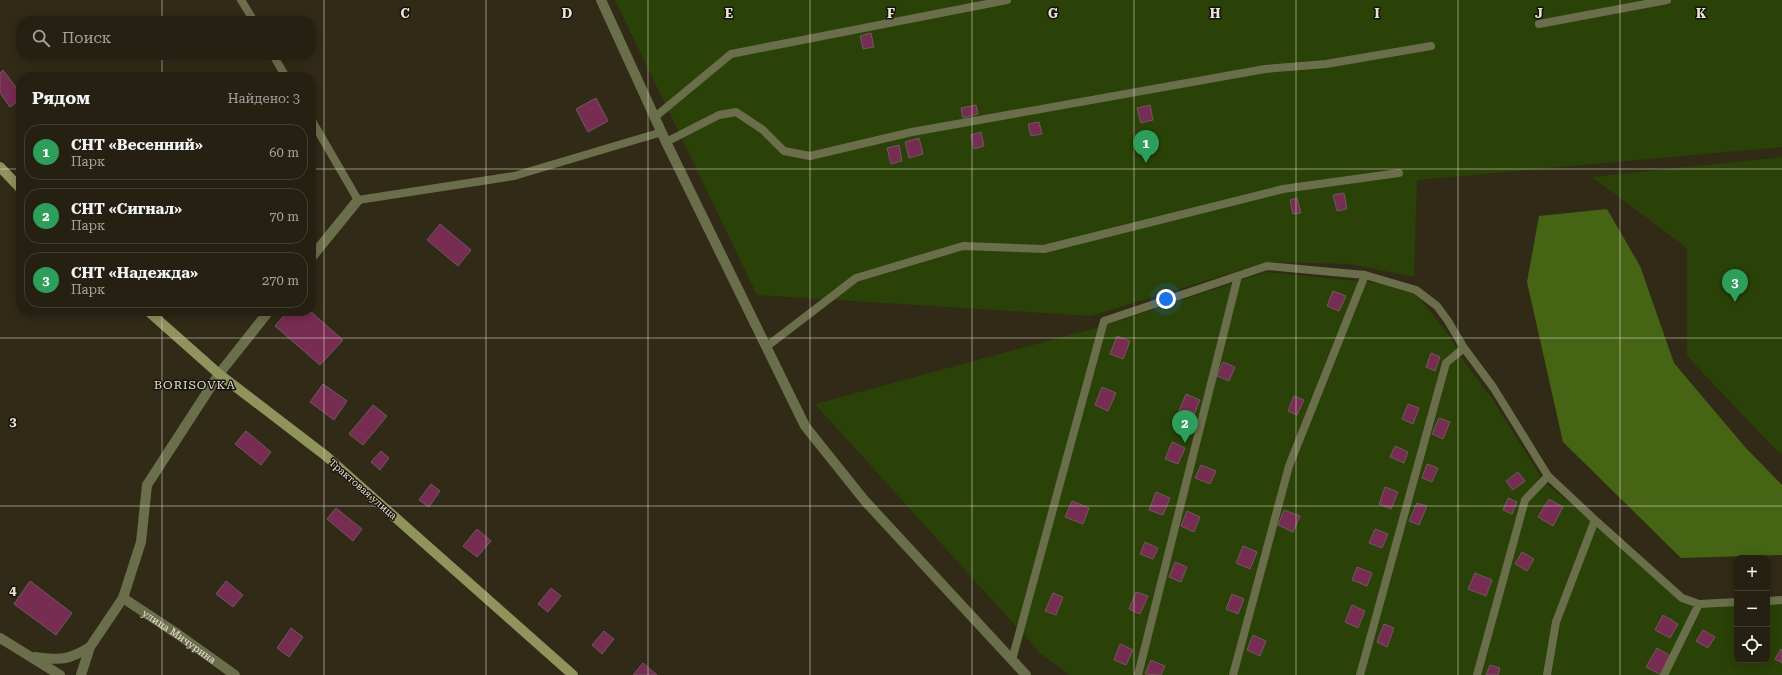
<!DOCTYPE html>
<html lang="ru">
<meta charset="utf-8">
<style>
:root{--surface:#252011;--page:#2d281a;--text:#f1f3f6;--muted:#a3a39f;--line:#423e31;--accent:#2563eb}
body{margin:0;font-family:"Roboto Serif",serif;background:var(--page);color:var(--text)}
.controls{position:absolute;right:12px;bottom:12px;display:grid;overflow:hidden;border-radius:8px;box-shadow:0 2px 10px #0003}
.controls button{width:36px;height:36px;display:grid;place-items:center;padding:0;border:0;border-bottom:1px solid var(--line);background:var(--surface);color:var(--text);font:20px sans-serif}
.you{position:absolute;left:1166px;top:299px;width:14px;height:14px;margin:-10px;border:3px solid #fff;border-radius:50%;background:#1a73e8;box-shadow:0 0 0 6px #1a73e833}
.badge{display:grid;place-items:center;width:26px;height:26px;border-radius:50%;background:var(--accent);color:#fff;font-size:13px;font-weight:700}
.pin{position:absolute;translate:-50% -33px;filter:drop-shadow(0 1px 2px #0008)}
.pin::after{content:'';position:absolute;top:21px;width:14px;height:12px;background:inherit;clip-path:polygon(0 0,100% 0,50% 100%)}
.list{margin:0;padding:0;list-style:none}
h2{display:flex;justify-content:space-between;align-items:center;height:52px;margin:0;padding:0 16px;font-size:17px}
h2 small{font-size:13px;font-weight:400;color:var(--muted)}
.list li{display:grid;grid-template-columns:26px 1fr auto;gap:12px;align-items:center;box-sizing:border-box;height:56px;margin:0 8px 8px;padding:0 8px;border:1px solid var(--line);border-radius:16px}
.list b{display:block;font-size:15px;white-space:nowrap}
.list p{margin:0;font-size:13px;white-space:nowrap;color:var(--muted)}
.list em{font-size:13px;font-style:normal;color:var(--muted)}
.icon{flex:none;width:22px;height:22px;fill:none;stroke:currentColor;stroke-width:2;stroke-linecap:round;stroke-linejoin:round}
.map{position:relative;flex:none;width:1782px;height:675px;overflow:hidden}
.search{position:absolute;background:var(--surface);box-shadow:0 2px 10px #0003;left:16px;top:16px;width:300px;height:44px;display:flex;align-items:center;gap:10px;box-sizing:border-box;padding:0 14px;border-radius:16px;color:var(--muted);font-size:15px}
.panel{position:absolute;background:var(--surface);box-shadow:0 2px 10px #0003;left:16px;top:72px;width:300px;height:244px;border-radius:16px}
.map>svg:first-child{display:block}
.green{fill:#2a4107}
.forest{fill:#456514}
.building{fill:#772c51;stroke:#705962}
.lines{fill:none;stroke-linecap:round;stroke-linejoin:round}
.lane{stroke:#6b6e4b;stroke-width:8}
.street{stroke:#6b6e4b;stroke-width:10}
.secondary{stroke:#8f935c;stroke-width:10}
.grid{fill:none;stroke:#e9e4d8;stroke-width:1;stroke-opacity:0.55}
.labels{text-anchor:middle;dominant-baseline:central;stroke-width:3;stroke-linejoin:round;paint-order:stroke}
.street-label{font-size:10px;fill:#e9e4d8;stroke:#16130b}
.quarter-label{font-size:12px;letter-spacing:1px;fill:#e9e4d8;stroke:#16130b}
.grid-label{font-size:13px;text-anchor:middle;font-weight:bold;fill:#e9e4d8;stroke:#16130b;stroke-width:3;stroke-linejoin:round;paint-order:stroke}
</style>
<div class="map">
<svg width="1782" height="675" viewBox="0 0 1782 675">
<rect width="100%" height="100%" fill="#312a17"/>
<path class="green" d="M615,0H1782V147L1417,180L1414,277L1349,264L1267,262L1091,316L757,295Z
M1782,157V454L1776,450L1687,356V248L1592,177Z
M1266,272L1410,286L1450,337L1465,363L1493,400L1544,482L1694,604L1737,601V660H1767V599L1782,598V675H1070L1041,654L815,404L1107,325Z"/>
<path class="forest" d="M1607,209L1640,266L1674,363L1745,447L1782,485V555L1681,558L1563,442L1527,282L1539,216Z"/>
<path class="building" d="M871,33L874,47L863,49L860,36Z
M3,70L21,94V99L10,107L0,93V73Z
M596,98L608,121L588,132L576,109Z
M976,105L978,114L963,118L961,108Z
M1150,105L1153,120L1141,123L1137,108Z
M1039,122L1042,134L1031,136L1028,124Z
M981,132L984,146L974,149L971,135Z
M919,138L923,154L909,158L905,142Z
M899,145L902,161L891,164L887,148Z
M1344,193L1347,209L1337,211L1333,195Z
M1297,198L1301,213L1293,214L1290,200Z
M440,224L471,250L458,266L427,240Z
M1333,291L1346,296L1339,311L1327,306Z
M288,311H310L343,340L320,365L275,326Z
M1117,336L1130,341L1123,359L1110,354Z
M1431,353L1440,357L1435,371L1426,367Z
M1223,362L1235,367L1229,381L1217,376Z
M323,384L347,401L334,420L310,402Z
M1102,387L1116,393L1108,411L1095,405Z
M1186,394L1200,400L1193,417L1179,411Z
M1294,396L1304,400L1297,415L1288,411Z
M1408,404L1419,408L1413,424L1402,419Z
M373,405L387,416L363,445L349,434Z
M1439,418L1450,422L1443,439L1432,434Z
M246,431L271,452L261,465L235,444Z
M1172,442L1185,448L1178,464L1165,459Z
M1395,446L1408,452L1404,463L1390,457Z
M381,451L389,458L380,470L371,462Z
M1427,464L1438,468L1432,482L1422,478Z
M1201,465L1216,471L1210,484L1195,478Z
M1518,472L1525,481L1513,490L1506,481Z
M431,484L440,491L429,507L419,500Z
M1385,487L1398,492L1391,509L1379,504Z
M1156,492L1170,498L1163,515L1149,510Z
M1508,498L1517,502L1512,514L1503,510Z
M1549,499L1563,507L1553,526L1538,517Z
M1072,501L1089,508L1083,524L1065,517Z
M1417,503L1427,506L1419,525L1409,521Z
M336,508L362,529L353,541L327,519Z
M1284,510L1300,516L1293,532L1278,525Z
M1187,511L1200,517L1194,532L1181,526Z
M477,529L491,541L477,557L463,546Z
M1375,529L1388,534L1382,548L1369,543Z
M1145,542L1158,548L1153,559L1140,554Z
M1243,546L1257,552L1250,569L1236,563Z
M1522,552L1534,559L1527,571L1515,564Z
M1175,562L1187,567L1181,582L1169,577Z
M1357,567L1372,573L1367,586L1352,580Z
M1475,573L1492,580L1486,596L1468,589Z
M30,581L72,613L56,635L14,604Z
M226,581L243,595L233,607L216,594Z
M551,588L561,596L548,612L538,604Z
M1136,592L1148,596L1140,614L1129,609Z
M1053,593L1063,597L1056,615L1045,611Z
M1232,594L1244,599L1238,614L1226,609Z
M1352,605L1365,611L1358,628L1345,622Z
M1663,615L1678,624L1670,638L1655,630Z
M1384,624L1394,628L1387,647L1377,642Z
M291,628L303,637L289,657L277,648Z
M1703,630L1715,637L1708,648L1696,641Z
M604,631L614,639L602,654L592,645Z
M1253,635L1266,641L1260,656L1247,650Z
M1120,644L1133,650L1126,665L1114,660Z
M1657,648L1672,657L1661,675L1646,667Z
M1781,649L1782,650V663L1775,659Z
M1151,660L1165,666L1161,675L1145,674Z
M643,663L657,675H633Z
M1490,665L1500,668L1498,675H1486Z"/>
<g class="lines">
<path class="lane" d="M241,0L254,21
M1539,24L1667,0
M273,55L286,77
M655,117L731,54L1007,0
M311,119L358,200L514,176L662,132
M666,142L719,115L736,112L763,130L784,151L810,156L912,132L1265,69L1326,64L1431,46
M766,347L856,278L963,246L1044,249L1283,189L1399,173
M1767,601L1782,600
M1012,660L1104,321L1267,266L1365,275L1416,290L1437,306L1448,321L1464,348L1493,387L1548,476L1595,520
M1138,675L1238,276
M1233,675L1289,466L1365,275
M1360,675L1446,363L1464,348
M1477,675L1525,500L1548,476
M1547,675L1556,622L1595,520L1682,598L1699,604L1737,602
M1664,675L1699,604"/>
<g class="street">
<path d="M601,0L666,142L805,426L865,501L1026,675"/>
<path d="M311,258L358,200"/>
<path id="s1" d="M123,598L179,635L235,675"/>
<path d="M0,638L60,675"/>
<path d="M35,657C61,660 67,661 90,647"/>
<path d="M81,675L90,647L123,598L141,542L147,485L219,374L269,311"/>
</g>
<path class="secondary" d="M0,167L21,189
M148,311L219,374L326,456L573,675"/>
</g>
<path class="grid" d="M162,0V21M324,0V675M486,0V675M648,0V675M810,0V675M972,0V675M1134,0V675M1296,0V675M1458,0V675M1620,0V675M162,55V77M0,169H21M311,169H1782M162,311V675M0,338H1782M0,506H1782"/>
<g class="labels">
<g class="street-label">
<text transform="translate(363 489) rotate(41)">Трактовая улица</text>
<text stroke="none"><textPath href="#s1" startOffset="68">улица Мичурина</textPath></text>
</g>
<g class="quarter-label">
<text x="195" y="385">BORISOVKA</text>
</g>
</g>
<g class="grid-label">
<text x="405" y="18">C</text>
<text x="567" y="18">D</text>
<text x="729" y="18">E</text>
<text x="891" y="18">F</text>
<text x="1053" y="18">G</text>
<text x="1215" y="18">H</text>
<text x="1377" y="18">I</text>
<text x="1539" y="18">J</text>
<text x="1701" y="18">K</text>
<text x="13" y="426">3</text>
<text x="13" y="595">4</text>
</g>
</svg>
<div class="controls">
<button>+</button>
<button>−</button>
<button><svg class="icon" aria-label="locate" viewBox="0 0 24 24"><circle cx="12" cy="12" r="6"/><path d="M12 2v4M12 18v4M2 12h4M18 12h4"/></svg></button>
</div>
<div class="you"></div>
<div class="pin badge" style="left:1146px;top:163px;background:#2e9e5b">1</div>
<div class="pin badge" style="left:1185px;top:443px;background:#2e9e5b">2</div>
<div class="pin badge" style="left:1735px;top:302px;background:#2e9e5b">3</div>
<div class="search"><svg class="icon" aria-label="search" viewBox="0 0 24 24"><circle cx="10" cy="10" r="6"/><path d="M15 15l6 6"/></svg>Поиск</div>
<section class="panel">
<h2>Рядом<small>Найдено: 3</small></h2>
<ul class="list">
<li><span class="badge" style="background:#2e9e5b">1</span><div><b>СНТ «Весенний»</b><p>Парк</p></div><em>60 m</em></li>
<li><span class="badge" style="background:#2e9e5b">2</span><div><b>СНТ «Сигнал»</b><p>Парк</p></div><em>70 m</em></li>
<li><span class="badge" style="background:#2e9e5b">3</span><div><b>СНТ «Надежда»</b><p>Парк</p></div><em>270 m</em></li>
</ul>
</section>
</div>
